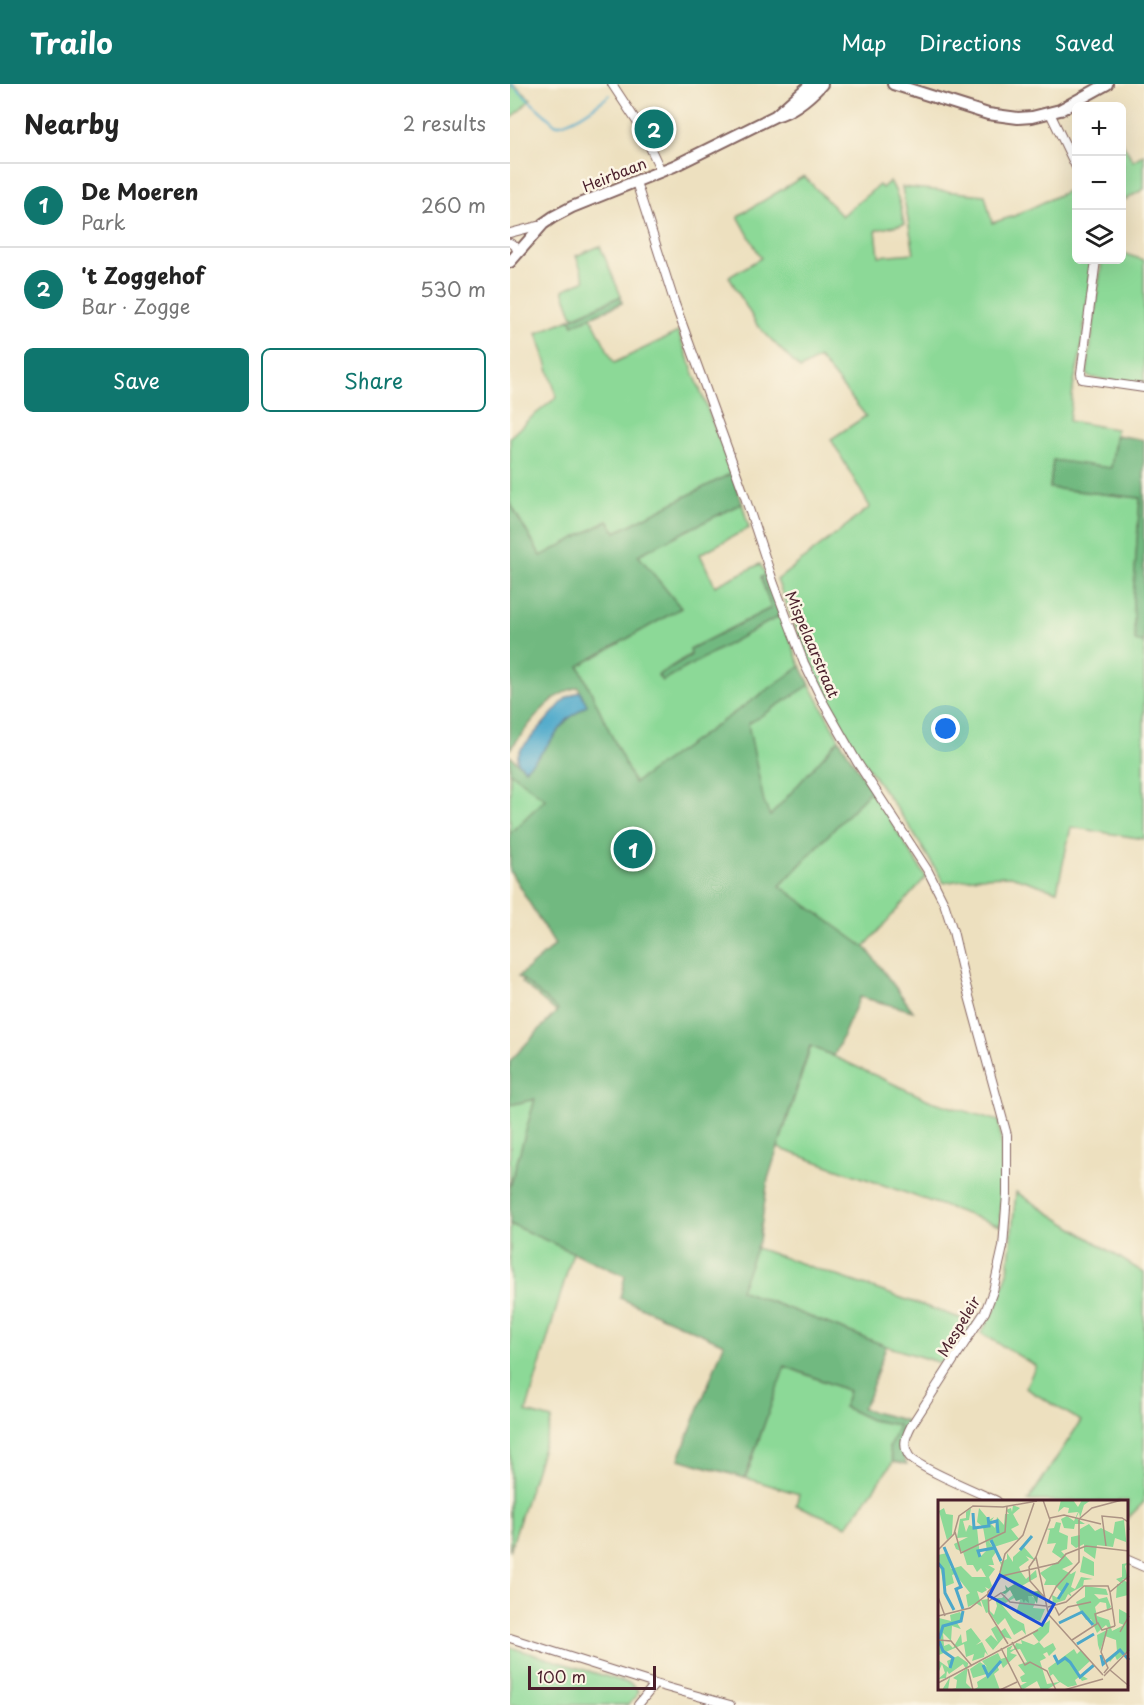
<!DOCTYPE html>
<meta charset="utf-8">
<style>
:root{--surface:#fff;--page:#f2f2f2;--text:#222;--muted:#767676;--line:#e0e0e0;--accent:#0f766e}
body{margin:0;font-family:"Playpen Sans",sans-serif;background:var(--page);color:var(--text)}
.controls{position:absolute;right:18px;top:18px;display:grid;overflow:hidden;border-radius:9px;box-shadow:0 6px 24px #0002}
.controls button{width:54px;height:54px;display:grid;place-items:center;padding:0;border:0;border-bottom:2px solid var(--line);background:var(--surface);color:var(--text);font:30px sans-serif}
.scale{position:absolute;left:18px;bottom:15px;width:128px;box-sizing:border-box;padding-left:6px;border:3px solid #4a1f2b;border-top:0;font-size:16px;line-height:21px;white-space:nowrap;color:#4a1f2b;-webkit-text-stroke:4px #fcf5e5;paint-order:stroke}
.you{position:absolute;left:436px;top:645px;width:21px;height:21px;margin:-15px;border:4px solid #fff;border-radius:50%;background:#1a73e8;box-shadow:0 0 0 9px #1a73e833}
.badge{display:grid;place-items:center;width:39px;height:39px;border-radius:50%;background:var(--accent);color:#fff;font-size:20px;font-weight:700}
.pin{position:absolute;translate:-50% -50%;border:3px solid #fff;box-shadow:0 2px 6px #0006}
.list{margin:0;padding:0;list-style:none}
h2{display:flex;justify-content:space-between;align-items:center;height:78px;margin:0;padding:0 24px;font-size:26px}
h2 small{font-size:20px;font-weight:400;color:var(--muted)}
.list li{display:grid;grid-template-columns:39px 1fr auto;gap:18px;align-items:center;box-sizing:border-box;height:84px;padding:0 24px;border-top:2px solid var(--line)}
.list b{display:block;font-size:22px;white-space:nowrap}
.list p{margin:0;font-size:20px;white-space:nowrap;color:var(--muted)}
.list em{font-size:20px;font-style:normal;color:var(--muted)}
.actions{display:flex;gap:12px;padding:18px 24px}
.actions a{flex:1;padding:14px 0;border:2px solid var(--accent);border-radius:9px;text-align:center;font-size:21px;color:var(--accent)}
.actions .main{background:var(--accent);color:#fff}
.icon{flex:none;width:33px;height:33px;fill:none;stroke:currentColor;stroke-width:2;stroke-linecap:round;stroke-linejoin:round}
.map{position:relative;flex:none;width:634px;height:1621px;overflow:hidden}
header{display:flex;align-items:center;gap:36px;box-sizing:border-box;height:84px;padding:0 30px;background:var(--accent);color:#fff}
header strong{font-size:28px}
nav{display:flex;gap:33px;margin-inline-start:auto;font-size:21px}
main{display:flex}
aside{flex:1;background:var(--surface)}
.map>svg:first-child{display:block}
.green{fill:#8cd997;stroke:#6b7c61;stroke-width:1.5}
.forest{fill:#71b980;stroke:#5e6c56;stroke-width:1.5}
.water{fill:#4ca8ca;stroke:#4b647a;stroke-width:1.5}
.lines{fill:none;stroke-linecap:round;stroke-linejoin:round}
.stream{stroke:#4ca8ca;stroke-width:2}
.street-casing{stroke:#83635f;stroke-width:10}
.secondary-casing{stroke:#83635f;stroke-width:14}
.street{stroke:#fff;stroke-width:8}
.secondary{stroke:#fff;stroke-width:10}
.labels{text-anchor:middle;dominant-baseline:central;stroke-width:5;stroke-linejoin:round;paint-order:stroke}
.street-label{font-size:15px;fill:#4a1f2b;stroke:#fcf5e5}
.inset-river{fill:none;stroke:#4ca8ca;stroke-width:3}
.inset-road{fill:none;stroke:#ac9384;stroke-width:1.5}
.view{fill:#1d4ed8;fill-opacity:0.15;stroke:#1d4ed8;stroke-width:3}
.inset-edge{fill:none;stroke:#4a1f2b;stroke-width:3}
</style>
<header>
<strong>Trailo</strong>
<nav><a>Map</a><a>Directions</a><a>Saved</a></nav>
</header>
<main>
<aside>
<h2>Nearby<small>2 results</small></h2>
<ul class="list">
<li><span class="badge">1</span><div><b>De Moeren</b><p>Park</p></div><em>260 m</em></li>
<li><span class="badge">2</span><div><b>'t Zoggehof</b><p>Bar · Zogge</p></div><em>530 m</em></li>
</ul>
<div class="actions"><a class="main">Save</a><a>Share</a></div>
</aside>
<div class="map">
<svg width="634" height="1621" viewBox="0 0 634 1621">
<rect width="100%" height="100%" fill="#fcf5e5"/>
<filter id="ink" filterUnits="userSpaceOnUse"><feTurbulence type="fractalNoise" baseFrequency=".0167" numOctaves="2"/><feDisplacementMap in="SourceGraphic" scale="12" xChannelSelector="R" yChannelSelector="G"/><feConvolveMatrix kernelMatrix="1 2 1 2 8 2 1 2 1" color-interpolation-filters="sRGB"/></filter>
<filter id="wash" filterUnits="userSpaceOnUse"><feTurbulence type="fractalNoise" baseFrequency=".008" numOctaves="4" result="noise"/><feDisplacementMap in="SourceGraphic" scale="24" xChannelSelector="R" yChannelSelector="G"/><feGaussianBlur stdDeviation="1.35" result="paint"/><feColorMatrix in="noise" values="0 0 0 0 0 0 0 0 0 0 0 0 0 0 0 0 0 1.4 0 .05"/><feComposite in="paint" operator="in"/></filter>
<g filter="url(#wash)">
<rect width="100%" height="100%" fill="#ede0bf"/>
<path class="green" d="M0,0H3L21,15L0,36Z
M612,58L623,77L634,70V105L615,116L612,110Z
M294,92L332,132L369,101L372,104L380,97C389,111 391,124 394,140L366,146L369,172L404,169L392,103L475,111L482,139L504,132L566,103V176H583L570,273L564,298L559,337L606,345L601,385L543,376L540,404L630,414L623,516L625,557L634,559V755L561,743L547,807L501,792L469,793L434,799L401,745L347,668L325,628L301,582L267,496L360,423L321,355L356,332L309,274L290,285L247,241L219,193L251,174L228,132Z
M90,162L111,212L63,233L53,206L75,196L66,172Z
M612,169L634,176V302L579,293L577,289L592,176H612Z
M81,233L104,279L168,248L222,389L106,448L98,437L31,473L0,419V353L17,337L47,313L27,249L60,235L63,241Z
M232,419L239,444L190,470L205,502L250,480L256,491L251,494L261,524L180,565L181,570L148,591L152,597L271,531L290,582L329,655L260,733L254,719L74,952L12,898L49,863L264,601L124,700L69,582L171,524L127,471Z
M0,680L41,710L0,749Z
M361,706L416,793L354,863L270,802Z
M301,962L421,1017L489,1037L492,1069L490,1142L268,1064Z
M25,1015L0,1103V1021Z
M506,1108L634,1189V1418L618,1434V1417H518L571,1337L515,1304L526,1282L471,1249L487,1223L498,1188Z
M0,1140L63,1168L16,1328L42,1335L0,1467Z
M246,1164L464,1239L437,1281L376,1262L229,1206Z
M274,1282L339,1307L334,1323L361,1336L389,1341L379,1364L383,1378L337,1442L286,1421L289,1410L236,1394Z
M0,1563L121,1600L128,1607L125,1614L118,1621H0Z"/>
<path class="forest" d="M111,212L112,219L63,241L60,235Z
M606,351L634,356V559L625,557L623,516L630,414L540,404L543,376L601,384Z
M222,389L232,419L128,471L171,524L69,582L124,699L291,582L300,601L238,640L254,718L260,732L329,655L361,706L270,802L357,865L403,927L350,913L324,972L300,962L258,1095L249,1157L230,1206L376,1262L358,1315L352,1324C368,1331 380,1331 396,1337L398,1341C389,1355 390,1366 397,1380L383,1378L379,1364L388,1341L361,1336L334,1323L339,1307L275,1282L235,1394L169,1375L214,1260L110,1214L115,1192L0,1140V1103L25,1015L0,1021V977L48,926L9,892L45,861L0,787V749L35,715L0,688V672L15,685L28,673L57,636L77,621L68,603C37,611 19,642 0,665V419L31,472L98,437L106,448Z
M256,491L271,531L152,597L148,591L181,571L180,565L261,524L251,493Z"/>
<path class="water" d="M70,607L77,621L57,636L28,673L15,685L8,678V671L11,665L56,614Z"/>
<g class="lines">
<path class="stream" d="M1,0L46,41C67,37 83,23 100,11"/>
</g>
</g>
<g filter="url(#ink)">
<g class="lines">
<g class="street-casing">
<path id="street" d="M102,0L131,44L151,87
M540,29L566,83
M126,98L165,220L233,407L264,500L294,579L314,620L347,678L418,787L434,819L443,847L454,894L497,1051V1110L493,1163L483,1207L475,1228L463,1246L401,1342C396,1352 392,1361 399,1372C406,1383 472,1410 487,1417
M0,149L31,141
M0,159L5,162L8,168
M586,176L571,289L572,295L634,304
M618,1476L634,1483
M0,1554L145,1600L220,1621
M128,1621L145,1600"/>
</g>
<g class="secondary-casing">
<path id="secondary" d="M301,0L265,32C284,27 299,14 312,0
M383,0L478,30L508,34L522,33L550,26L597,0
M0,178L33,140L43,133L62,123L164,82L265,32"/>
</g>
<use href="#street" class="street"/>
<use href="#secondary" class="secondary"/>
</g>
</g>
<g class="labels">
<g class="street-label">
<text transform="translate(104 90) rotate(-22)">Heirbaan</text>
<text transform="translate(303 560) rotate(67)">Mispelaarstraat</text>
<text transform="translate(448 1242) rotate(-59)">Mespeleir</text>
</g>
</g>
<g transform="translate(428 1416)">
<rect width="190" height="190" fill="#ede0bf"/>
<path d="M123,0H135L140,7L144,0H153L146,5L142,18L141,12L138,18L147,24H137L136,29L126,28L123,19L129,16L136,21L140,12L130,13L131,8L126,7L120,12ZM75,5L82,8L75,14L81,25L73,29L81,39L56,47L50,40L58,52L54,58L56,65H50L57,69L51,77L54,86L51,89L47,87L49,90L44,93L39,91L44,107L38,103L30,107L28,95L32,93L17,74L14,75L16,83L6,87L0,55L9,53L13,69L23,66L34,77H48L43,68L39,72L35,65H29L25,52L18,49L16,44L30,37L19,38L22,19L28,18V12L33,8L31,20L25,21L28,32L31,25L39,28L42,57L49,50L45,27L39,22L41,8L51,20L56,17L52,23L57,28L59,17L66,25L67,14H71L68,10L73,8L74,12ZM6,8L8,14L15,15L14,35L9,40L1,11ZM186,20L189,48L188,42L177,38L175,47L159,45L157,59L146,51V44L138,48L133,44V37L142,35V29L151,24L157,31L163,28L175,34L177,22ZM118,22L123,23L121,32L130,36L129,49L123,51L135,64L124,69L133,74L138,71L133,87L137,89L143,77L155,79L146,80L145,86L132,93L134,97L130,94L127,100L115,104L114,95L120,98L125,94L117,85H106L108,80L102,73L124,59L114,52L118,43L109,44L112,30L108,29L116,28ZM86,47L98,61L88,56L91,60L81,67L83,72L88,79L98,70L99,77L82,87L65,76L60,80L63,65L59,55L63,62L69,59V53L75,62V57ZM145,56L156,62V76L142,72ZM190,63L187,66L190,80L184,79L190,83V95L178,98L179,84H184L178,79L184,77V64ZM147,86L168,89L170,95L156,94L161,99L169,97L173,107L169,110L168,103L162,102L157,107L159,116L171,120L174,131L186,125L181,123V109L190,114V151L179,160L177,156L172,162L170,159L179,152L178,140L167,136L162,151L160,145L159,135L171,129L168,125L159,133L153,119L148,120L143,112L138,102L147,97ZM86,88L98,100L95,108L107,109L102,121L78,113ZM72,90L66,97L69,100L76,94L78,97L64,105L75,118L86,124L88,135L84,130L76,135L67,118L60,125L51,112L48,113L43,100L51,99V110L56,115L59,106L57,98H64ZM22,112L25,118L19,123L23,129L14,126L13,141L5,133L6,146L11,144L15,148L23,134L24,143L29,141L28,131L33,128L43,141L38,145L44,142L50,155L47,152L46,157L34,161L36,154L28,157L26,144L1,155V118L13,121L12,115ZM112,120L111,132L101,142L106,148L115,143L118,149L111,156L109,152L105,154L108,158L102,161L109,184L121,182L115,174L112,176L110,168L136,149L139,154L143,150L152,161L139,173L150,179L144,181L141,177L137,180L139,185L130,187L122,182L108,190H103L99,181L84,190L82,186L89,182H84L82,177L87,174L80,165L89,162L82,149L76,150L72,153L79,155L65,168L63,163L59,165L61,170L56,174L62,190H35L40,187L39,182L55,172L35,178L32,169L42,162L49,167L44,161L60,153L63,159L69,157V148L75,145L72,150L76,149L78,143L84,144L83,140L96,145L101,142L94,133ZM58,126L62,132L67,128L74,139L66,137L55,150L47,140L53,135L60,142L53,129ZM20,156L30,163L28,183L35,190H4L12,177L10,190L18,188L19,180L15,178L28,169L25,164L11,174L9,171L8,178L0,179L7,173L4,164L1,171L0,160L11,168L9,161Z" fill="#8cd997"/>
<path d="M78,83L91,92L101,91L104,96L100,97L99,104L95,96H90L91,103L87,100L86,103L84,99L78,101L72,90L67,94L63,93L68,90L67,85L70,88Z" fill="#71b980"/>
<path class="inset-river" d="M35,13L36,28L51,26L50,17M51,23L59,21L60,33M53,40L63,61M6,47L23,87L18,89L25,109M82,50L94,36M42,57L40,51L56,48M0,63L5,69L7,93L16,110M120,99L130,83M121,123L144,112L155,125M1,139L5,126L23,121L25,111M1,141L5,151L15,158L12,168M139,144L156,134M116,155L120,163L127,158L132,162L142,177L156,165M163,155L165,164L182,150L191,160M45,165L50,176L63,161"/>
<path class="inset-road" d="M105,0L112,20L98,57L110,112M112,18L126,15L163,24M141,19L154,8L184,0M17,32L23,53L67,32L69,6M168,46L164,16L184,18L190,22L191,30M0,50L16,34L21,16L35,6L65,7L99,1M98,57L91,67L92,81L107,98M60,80L67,54L85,35L96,3M0,97L7,116M51,101L63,93L72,102L108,106M110,102L118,87L141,62V19M110,107L128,102L146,86H170L172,92M117,107L121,115L130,107L153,102M111,115L165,175M0,116L32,108L50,94M159,123L157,114L175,108M177,126L172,92L191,76M182,132L191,116M0,140L13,141L34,166M134,140L160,123L164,130L177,126M74,142L87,165L92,162L109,171L118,190M70,144L51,113L50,92L64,76L120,63L128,54L148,46L191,51M63,148L84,190M30,169L35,190M172,170L191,186M166,173L170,168L163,152L169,129M166,176L191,150M0,183L100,130M62,190L79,182M126,190L165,179"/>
<path class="view" d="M62,75L116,104L104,125L51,96Z"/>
<rect width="190" height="190" class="inset-edge"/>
</g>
</svg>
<div class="controls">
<button>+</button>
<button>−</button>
<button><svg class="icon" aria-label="layers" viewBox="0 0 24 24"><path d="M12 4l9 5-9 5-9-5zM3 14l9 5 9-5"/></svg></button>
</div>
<div class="scale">100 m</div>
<div class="you"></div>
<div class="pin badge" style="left:123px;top:765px">1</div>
<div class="pin badge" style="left:144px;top:45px">2</div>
</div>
</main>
